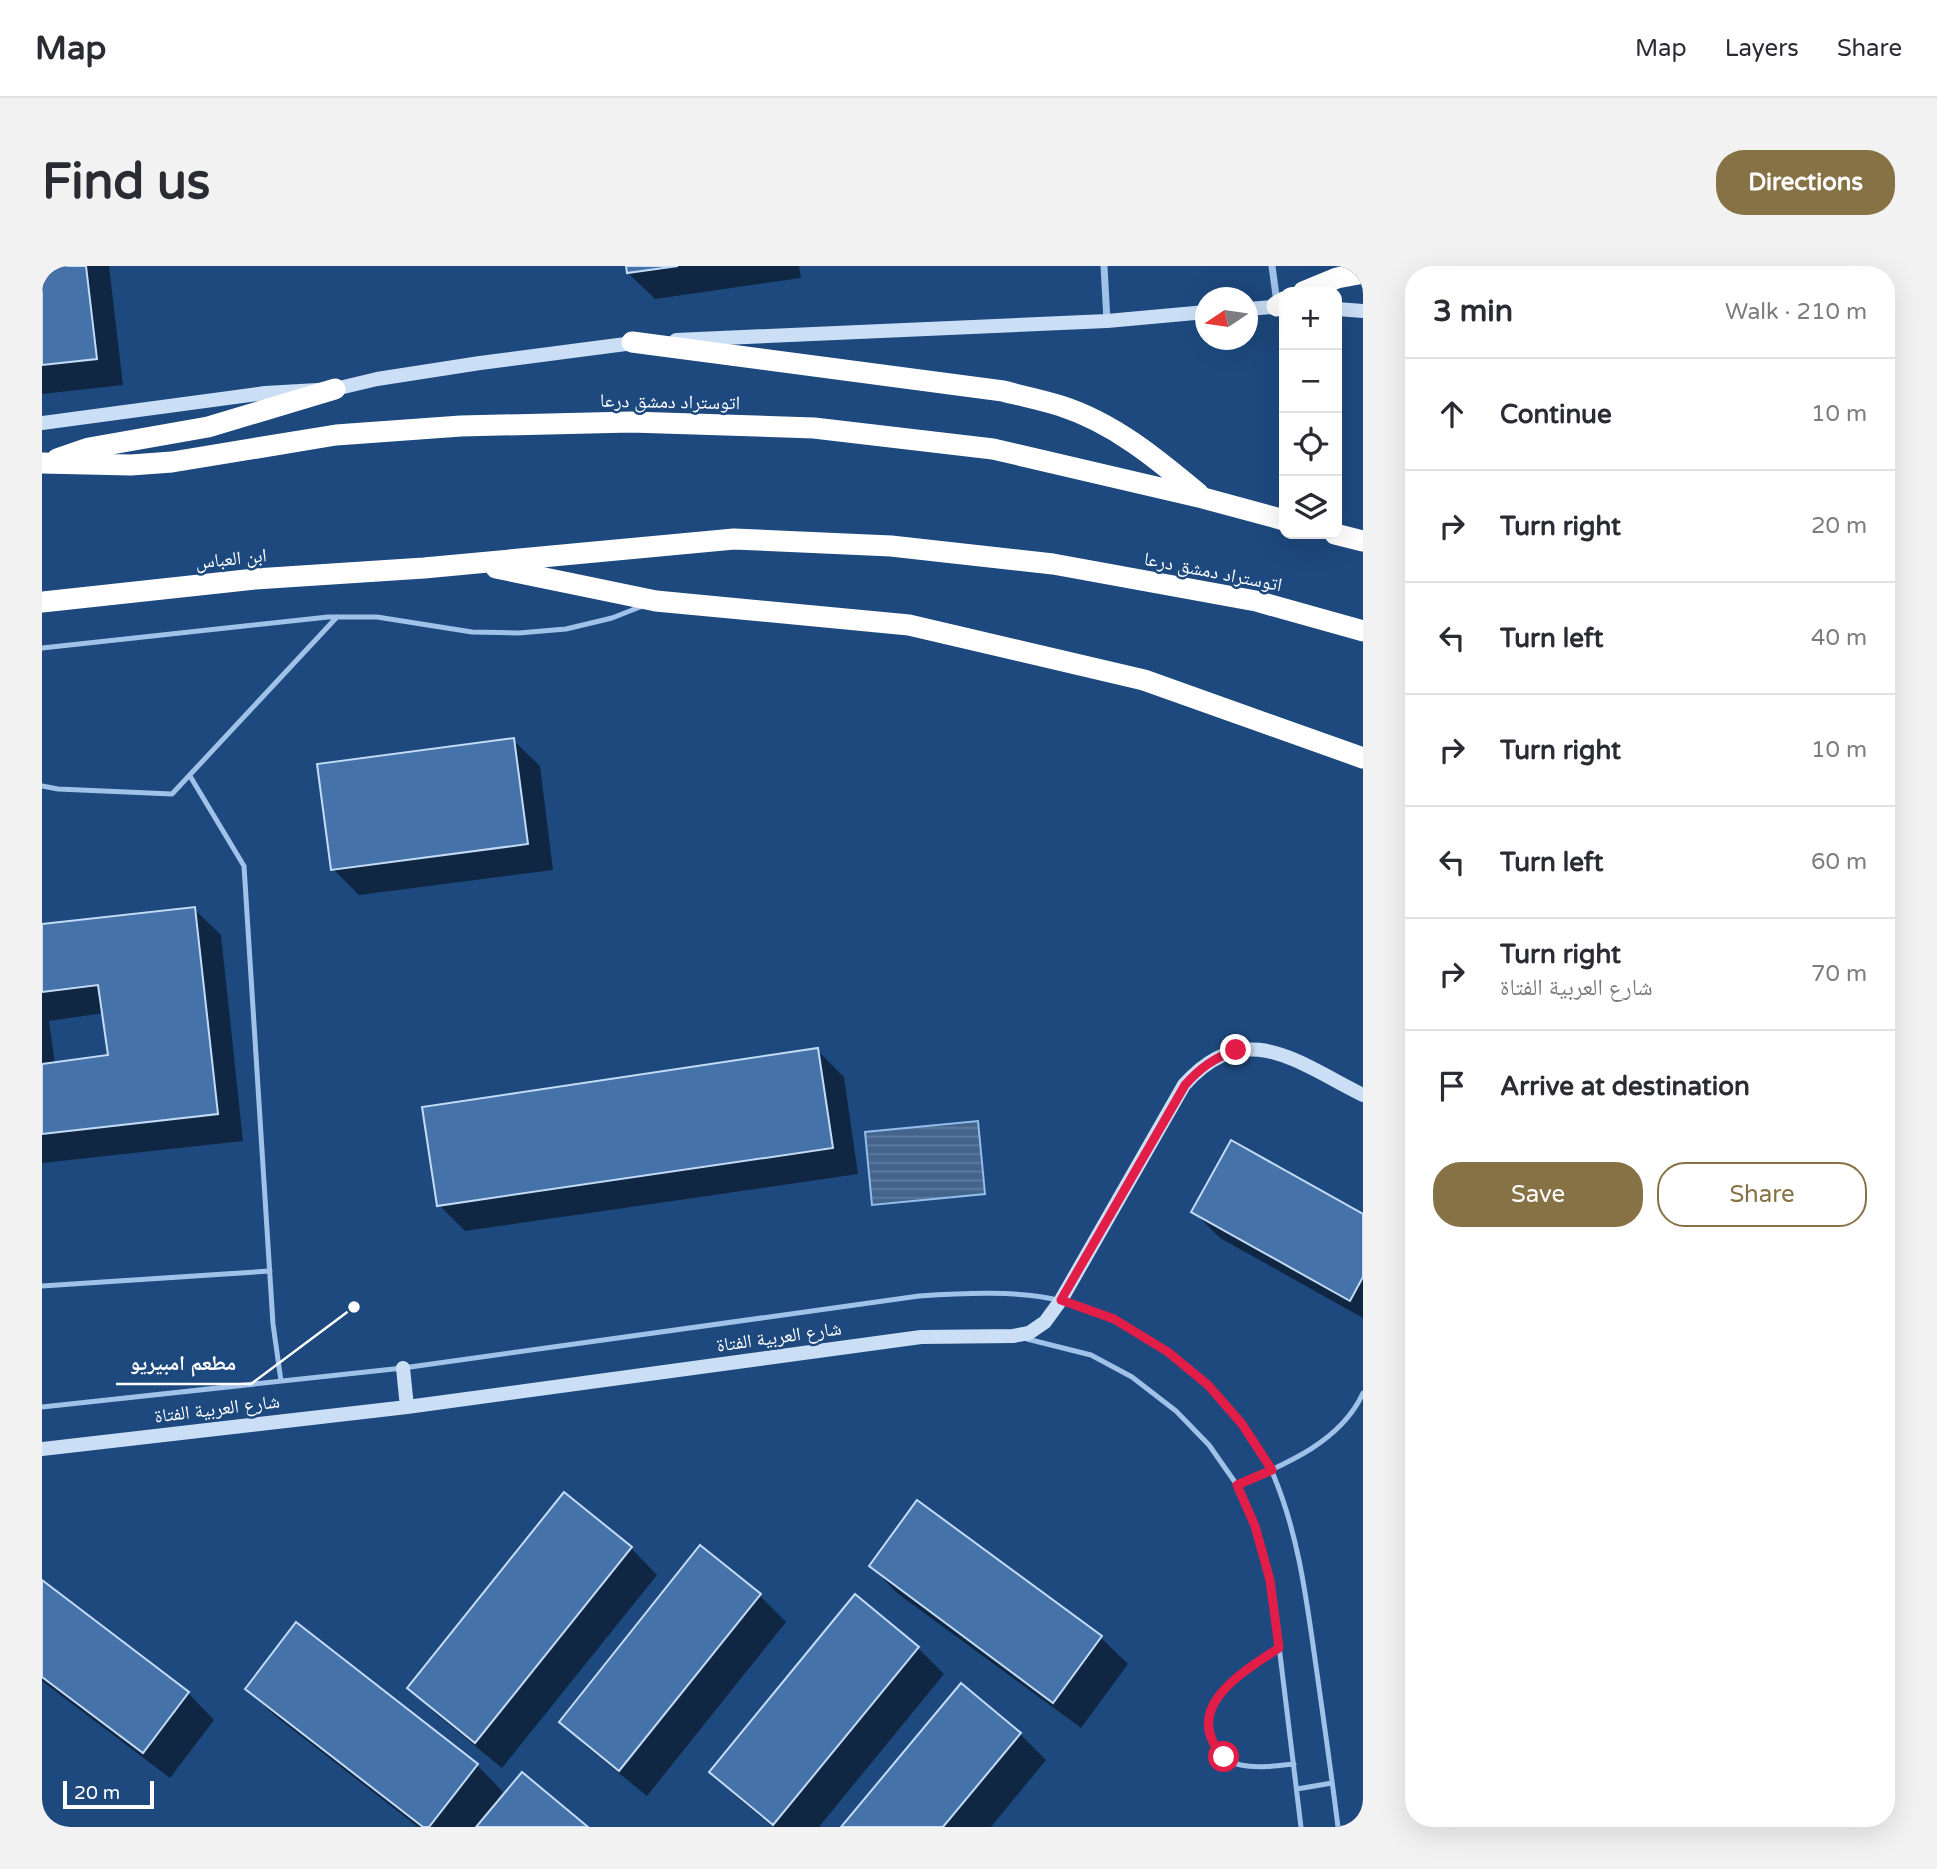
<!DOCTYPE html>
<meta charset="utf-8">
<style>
:root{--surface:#fff;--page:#f2f2f3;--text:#2b2b33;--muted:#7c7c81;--line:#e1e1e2;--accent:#877246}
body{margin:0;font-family:"Varela Round","Noto Naskh Arabic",sans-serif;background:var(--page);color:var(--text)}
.controls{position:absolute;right:21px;top:21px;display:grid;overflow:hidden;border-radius:14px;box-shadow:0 7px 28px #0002}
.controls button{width:63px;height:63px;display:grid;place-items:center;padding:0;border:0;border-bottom:2px solid var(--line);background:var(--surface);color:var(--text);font:35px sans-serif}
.compass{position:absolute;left:1153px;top:21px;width:63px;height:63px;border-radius:50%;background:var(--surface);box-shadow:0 7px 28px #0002;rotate:257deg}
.scale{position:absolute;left:21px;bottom:18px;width:91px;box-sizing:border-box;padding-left:7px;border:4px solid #fff;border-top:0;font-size:19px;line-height:24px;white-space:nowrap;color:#fff;-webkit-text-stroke:5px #1d497e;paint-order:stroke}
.stop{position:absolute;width:21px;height:21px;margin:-16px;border:5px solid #e11d48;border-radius:50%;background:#fff}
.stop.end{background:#e11d48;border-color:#fff;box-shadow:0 2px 7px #0008}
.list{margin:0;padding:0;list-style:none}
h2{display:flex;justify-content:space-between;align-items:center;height:91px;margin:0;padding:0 28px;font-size:30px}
h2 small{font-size:23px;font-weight:400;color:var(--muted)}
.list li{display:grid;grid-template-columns:46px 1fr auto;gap:21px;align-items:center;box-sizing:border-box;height:112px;padding:0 28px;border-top:2px solid var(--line)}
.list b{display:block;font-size:26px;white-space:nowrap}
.list p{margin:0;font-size:23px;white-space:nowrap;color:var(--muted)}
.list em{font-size:23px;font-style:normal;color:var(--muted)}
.actions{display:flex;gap:14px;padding:21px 28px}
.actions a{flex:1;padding:16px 0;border:2px solid var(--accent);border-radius:28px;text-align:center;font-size:24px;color:var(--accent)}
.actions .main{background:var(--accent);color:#fff}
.icon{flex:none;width:38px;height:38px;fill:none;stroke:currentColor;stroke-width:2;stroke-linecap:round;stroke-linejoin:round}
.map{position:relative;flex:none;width:1321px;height:1561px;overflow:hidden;border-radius:28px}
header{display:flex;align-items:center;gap:42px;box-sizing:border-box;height:98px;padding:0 35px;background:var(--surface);border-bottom:2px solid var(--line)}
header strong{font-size:33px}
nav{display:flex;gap:38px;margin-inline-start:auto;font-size:24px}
.intro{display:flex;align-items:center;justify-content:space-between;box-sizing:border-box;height:168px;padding:0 42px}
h1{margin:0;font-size:49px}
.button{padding:18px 32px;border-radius:28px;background:var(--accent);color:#fff;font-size:24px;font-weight:700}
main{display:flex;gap:42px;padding:0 42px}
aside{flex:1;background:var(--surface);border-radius:28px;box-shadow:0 7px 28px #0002}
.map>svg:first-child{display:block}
.water{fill:url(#water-rules);stroke:#93bdea;stroke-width:2}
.shadow{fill:#0007;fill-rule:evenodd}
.building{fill:#4572a8;stroke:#c4dbf6;stroke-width:2}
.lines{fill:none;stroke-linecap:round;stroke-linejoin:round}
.lane{stroke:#a0c1e8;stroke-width:5}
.street{stroke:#a0c1e8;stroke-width:7}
.secondary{stroke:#cadef6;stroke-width:14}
.highway{stroke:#fff;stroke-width:21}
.route{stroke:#e11d48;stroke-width:9}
.labels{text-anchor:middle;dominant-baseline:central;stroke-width:5;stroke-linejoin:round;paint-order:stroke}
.street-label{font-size:19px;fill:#fff;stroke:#1d497e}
.leader{fill:none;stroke:#fff;stroke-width:2.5}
.callout-dot{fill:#fff;stroke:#1d497e;stroke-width:2.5}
.callout-label{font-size:21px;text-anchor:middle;font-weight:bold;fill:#fff;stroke:#1d497e;stroke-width:5;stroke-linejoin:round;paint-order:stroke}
</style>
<header>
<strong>Map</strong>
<nav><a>Map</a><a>Layers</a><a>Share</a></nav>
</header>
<div class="intro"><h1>Find us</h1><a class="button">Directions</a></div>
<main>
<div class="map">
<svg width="1321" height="1561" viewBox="0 0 1321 1561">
<defs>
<pattern id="water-rules" width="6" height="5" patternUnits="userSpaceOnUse" patternTransform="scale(1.75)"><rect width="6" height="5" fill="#44648c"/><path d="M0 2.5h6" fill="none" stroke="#607b9d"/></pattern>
</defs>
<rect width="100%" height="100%" fill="#1d497e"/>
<path class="water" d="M936,855L943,928L830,939L823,866Z"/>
<path class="shadow" d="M0,0H67L81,119L0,128Z
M585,0H757L759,12L613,33L586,7Z
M471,474L498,500L511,604L317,629L291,603Z
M152,643L179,669L201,875L0,897V659ZM62,747L68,791L13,798L7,755Z
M775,784L802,811L816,908L423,965L397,939Z
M1151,945L1321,950V1052L1178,972Z
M876,1236L1059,1372L1086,1398L1039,1462L855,1327L829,1300Z
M589,1282L615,1309L460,1502L394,1448L367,1422Z
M658,1282L718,1330L744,1356L605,1530L546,1482L519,1456Z
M0,1317L146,1427L172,1454L128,1512L0,1415Z
M876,1382L902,1408L777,1561H731L696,1532L670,1506Z
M205,1423L435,1499L461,1526L455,1534L457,1536L543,1561H376L232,1449Z
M978,1468L1004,1494L949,1561H802Z"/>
<path class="building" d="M0,0H44L55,93L0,99Z
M584,0H636L585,7Z
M472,472L486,578L289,604L275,498Z
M153,641L176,848L0,868V798L66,789L56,719L0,726V658Z
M776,782L791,882L395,940L380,841Z
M1189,874L1321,948V1011L1308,1035L1149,946Z
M522,1226L590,1281L433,1477L365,1422Z
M875,1234L1060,1370L1011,1437L827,1300Z
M658,1279L719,1328L577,1505L517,1456Z
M0,1314L147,1426L101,1487L0,1411Z
M813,1328L877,1381L731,1559L667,1506Z
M254,1356L436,1498L387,1561H381L203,1423Z
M919,1417L979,1467L901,1561H799Z
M480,1506L546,1561H434Z"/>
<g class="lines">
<path class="lane" d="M0,382L286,351H335L430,366L477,367L524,363L570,352L603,339
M148,510L202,600L231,1058L239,1115
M0,520L16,523L130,528L295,351
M0,1020L228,1005
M985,1073L1049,1089L1090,1111L1134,1145L1167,1179L1195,1219L1213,1260L1229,1314L1259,1561
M0,1141L361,1102L877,1030C920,1027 978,1024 1020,1035C1100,1055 1171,1112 1215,1181C1220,1189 1227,1198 1231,1208C1256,1267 1264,1330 1273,1393C1281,1449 1289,1505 1296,1561
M1195,1219C1242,1199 1299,1176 1321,1127
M1237,1382C1216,1396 1188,1411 1174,1433C1166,1444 1165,1457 1168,1470C1179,1509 1221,1501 1252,1498
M1255,1523L1290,1517"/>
<path class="street" d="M1062,0L1065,55
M1230,0L1235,37"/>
<path class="secondary" d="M1206,43L1241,40
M1295,43L1321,45
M634,74L1065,55L1164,46
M0,157L223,127L293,123L335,113L438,97L599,76
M361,1102L365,1141
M0,1183L365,1141L879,1071L971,1070L987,1067L1003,1056L1019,1034L1142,819C1203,750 1256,797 1321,829"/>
<path class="highway" d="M1261,26L1295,12L1321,7
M1235,40L1242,36
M590,76L961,125C980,130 1000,134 1019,140C1072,157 1115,193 1157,228
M15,193L47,182L166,161L293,123
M0,197L89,199L130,196L294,169L419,160L589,156L772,162L951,183L1161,232L1242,254
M1293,268L1321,275
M454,302L614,335L867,359L1102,414L1321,492
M0,336L213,313L382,302L692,273L849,280L1011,298L1214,335L1321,365"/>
</g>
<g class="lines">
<path class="route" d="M1182,1491C1137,1443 1200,1406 1237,1382L1228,1314L1213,1260L1195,1219L1230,1204L1200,1158L1166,1119L1126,1086L1072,1053L1019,1034L1143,819C1158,802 1172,792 1194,784"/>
</g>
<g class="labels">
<g class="street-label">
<text transform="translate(628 136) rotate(1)">اتوستراد دمشق درعا</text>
<text transform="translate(189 293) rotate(-6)">ابن العباس</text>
<text transform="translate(1171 306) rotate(11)">اتوستراد دمشق درعا</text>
<text transform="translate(737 1071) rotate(-8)">شارع العربية الفتاة</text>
<text transform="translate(175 1143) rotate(-7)">شارع العربية الفتاة</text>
</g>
</g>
<path class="leader" d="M312 1041L209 1118H74"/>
<circle class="callout-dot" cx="312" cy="1041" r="7"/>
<g class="callout-label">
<text x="141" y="1104">مطعم امبيريو</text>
</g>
</svg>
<div class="controls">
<button>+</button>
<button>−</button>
<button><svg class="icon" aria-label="locate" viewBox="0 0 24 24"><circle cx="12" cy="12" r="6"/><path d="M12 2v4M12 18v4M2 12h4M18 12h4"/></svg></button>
<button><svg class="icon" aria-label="layers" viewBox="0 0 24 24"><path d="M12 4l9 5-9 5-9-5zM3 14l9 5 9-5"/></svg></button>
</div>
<svg class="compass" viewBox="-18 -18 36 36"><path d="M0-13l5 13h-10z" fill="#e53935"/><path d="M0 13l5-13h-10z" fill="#7c7c81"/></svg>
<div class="scale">20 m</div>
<div class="stop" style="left:1182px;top:1491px"></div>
<div class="stop end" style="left:1194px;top:784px"></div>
</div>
<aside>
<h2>3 min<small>Walk · 210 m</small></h2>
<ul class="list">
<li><svg class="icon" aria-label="ahead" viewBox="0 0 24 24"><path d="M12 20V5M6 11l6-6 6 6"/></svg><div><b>Continue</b></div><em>10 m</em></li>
<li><svg class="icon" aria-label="right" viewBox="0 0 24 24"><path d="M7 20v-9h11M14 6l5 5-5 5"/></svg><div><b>Turn right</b></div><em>20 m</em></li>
<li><svg class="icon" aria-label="left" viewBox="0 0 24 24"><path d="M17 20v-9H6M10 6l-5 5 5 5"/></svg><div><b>Turn left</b></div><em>40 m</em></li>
<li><svg class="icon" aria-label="right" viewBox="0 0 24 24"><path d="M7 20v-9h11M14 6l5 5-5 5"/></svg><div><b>Turn right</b></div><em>10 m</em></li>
<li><svg class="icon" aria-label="left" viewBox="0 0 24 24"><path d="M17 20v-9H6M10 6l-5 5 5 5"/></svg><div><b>Turn left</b></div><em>60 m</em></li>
<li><svg class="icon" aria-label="right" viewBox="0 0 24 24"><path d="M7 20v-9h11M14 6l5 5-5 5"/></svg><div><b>Turn right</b><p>شارع العربية الفتاة</p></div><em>70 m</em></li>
<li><svg class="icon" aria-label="arrive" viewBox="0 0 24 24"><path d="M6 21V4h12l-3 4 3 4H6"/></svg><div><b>Arrive at destination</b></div></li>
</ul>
<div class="actions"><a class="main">Save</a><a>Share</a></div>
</aside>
</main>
